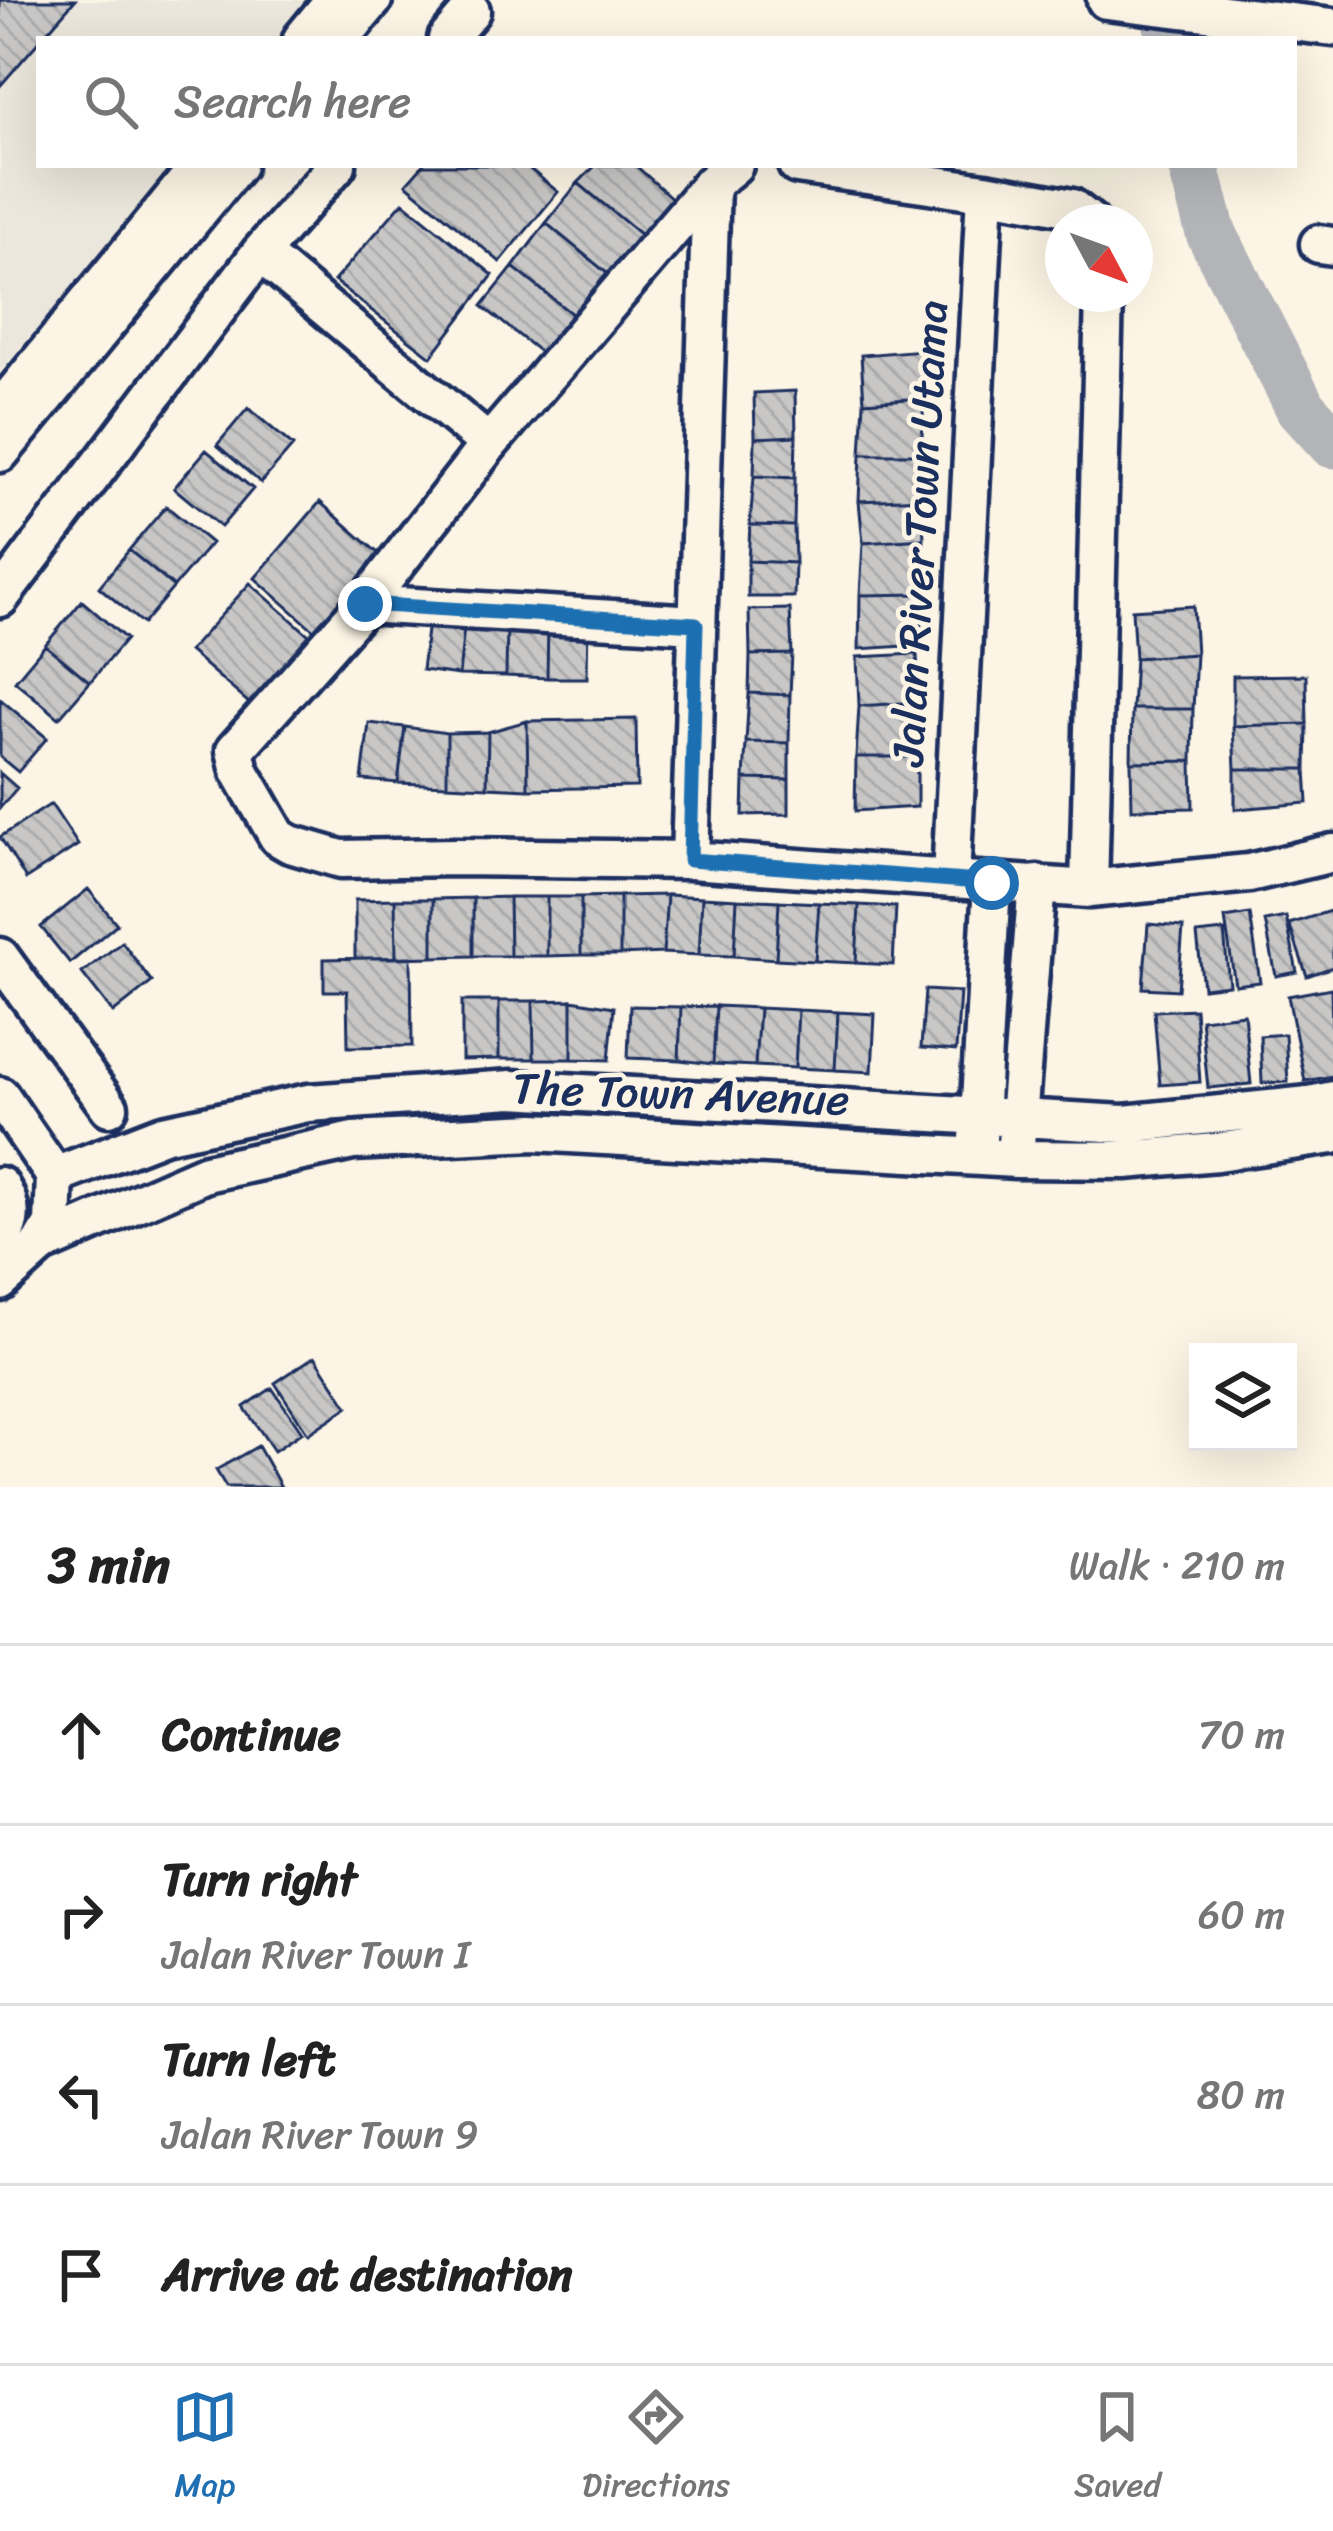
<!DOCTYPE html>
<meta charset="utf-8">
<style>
:root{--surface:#fff;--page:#f2f2f2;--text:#222;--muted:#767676;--line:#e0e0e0;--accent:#1f6fb2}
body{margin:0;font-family:Sriracha,sans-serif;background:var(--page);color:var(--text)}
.controls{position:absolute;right:36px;bottom:36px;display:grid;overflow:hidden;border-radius:0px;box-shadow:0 12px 48px #0002}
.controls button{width:108px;height:108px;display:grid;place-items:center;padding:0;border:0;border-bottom:3px solid var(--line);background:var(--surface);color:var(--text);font:60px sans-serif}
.compass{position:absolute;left:1045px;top:204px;width:108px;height:108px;border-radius:50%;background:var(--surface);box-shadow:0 12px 48px #0002;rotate:131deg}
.stop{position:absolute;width:36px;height:36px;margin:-27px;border:9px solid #1f6fb2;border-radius:50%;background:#fff}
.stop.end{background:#1f6fb2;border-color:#fff;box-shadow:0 3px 12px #0008}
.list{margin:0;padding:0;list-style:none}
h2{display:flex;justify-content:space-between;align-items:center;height:156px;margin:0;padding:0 48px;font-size:51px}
h2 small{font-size:39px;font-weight:400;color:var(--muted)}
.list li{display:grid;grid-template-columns:78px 1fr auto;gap:36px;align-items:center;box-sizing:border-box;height:180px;padding:0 48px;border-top:3px solid var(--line)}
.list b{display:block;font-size:45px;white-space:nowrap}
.list p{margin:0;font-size:39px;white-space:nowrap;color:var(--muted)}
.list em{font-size:39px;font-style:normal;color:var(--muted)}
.icon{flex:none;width:66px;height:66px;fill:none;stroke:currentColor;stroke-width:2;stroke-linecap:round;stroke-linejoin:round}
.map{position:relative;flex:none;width:1333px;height:1487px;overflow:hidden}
.search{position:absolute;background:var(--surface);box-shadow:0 12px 48px #0002;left:36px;right:36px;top:36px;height:132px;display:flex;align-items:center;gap:30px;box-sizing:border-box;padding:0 42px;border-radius:0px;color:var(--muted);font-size:45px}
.sheet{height:876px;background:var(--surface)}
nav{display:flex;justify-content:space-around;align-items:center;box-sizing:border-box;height:168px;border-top:3px solid var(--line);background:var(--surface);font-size:33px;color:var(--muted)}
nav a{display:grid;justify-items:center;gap:6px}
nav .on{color:var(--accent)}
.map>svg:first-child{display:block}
.built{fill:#ece7dc}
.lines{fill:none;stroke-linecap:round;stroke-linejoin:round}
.river{stroke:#b2b4b8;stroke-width:51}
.building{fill:url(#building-back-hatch);stroke:#1b2f5e;stroke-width:3}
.minor-casing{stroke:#1b2f5e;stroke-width:45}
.minor{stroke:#fcf5e5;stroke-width:36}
.route{stroke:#1f6fb2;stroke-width:15}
.labels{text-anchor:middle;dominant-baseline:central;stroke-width:9;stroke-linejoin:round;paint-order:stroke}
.street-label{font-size:45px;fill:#1b2f5e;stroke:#fcf5e5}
</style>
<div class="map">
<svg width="1333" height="1487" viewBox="0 0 1333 1487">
<defs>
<pattern id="building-back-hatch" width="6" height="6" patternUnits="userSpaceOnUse" patternTransform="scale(3)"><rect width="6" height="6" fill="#c8c7c6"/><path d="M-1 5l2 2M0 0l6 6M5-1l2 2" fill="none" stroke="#ababac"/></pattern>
</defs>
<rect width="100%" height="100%" fill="#fcf5e5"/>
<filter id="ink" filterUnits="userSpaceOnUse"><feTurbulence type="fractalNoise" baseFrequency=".00833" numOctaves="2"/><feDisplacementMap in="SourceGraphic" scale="24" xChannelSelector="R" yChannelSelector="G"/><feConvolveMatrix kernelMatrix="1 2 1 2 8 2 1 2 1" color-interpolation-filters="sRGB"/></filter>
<g filter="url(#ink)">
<path class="built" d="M0,0H316L283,39H39V165H176L0,372Z"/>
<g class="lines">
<path class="river" d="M1165,0L1171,39
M1193,165L1211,233L1301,408L1333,443"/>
</g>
<path class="building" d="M0,0H75L0,86Z
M423,165H525L558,192L500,262L406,184Z
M596,165H635L676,202L641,235L578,183Z
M578,183L641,235L608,274L546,223Z
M403,202L493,275L431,357L334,281Z
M546,223L608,274L573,315L513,267Z
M513,267L573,315L541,353L482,306Z
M922,350L924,398L864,402L861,355Z
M795,391L796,436L755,438L754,393Z
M924,398L921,454H861L864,402Z
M248,408L293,446L261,483L217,445Z
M796,436L795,478L754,476L755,438Z
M206,450L253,489L221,527L174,488Z
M861,454H921L922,498L859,501Z
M754,476L795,478L794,526L750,525Z
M922,498L924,539L863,543L859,501Z
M320,502L386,560L316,632L255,578Z
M166,506L211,543L174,587L129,550Z
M750,525L794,526L795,563L748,561Z
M924,539L921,594L860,595L863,543Z
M129,550L174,587L143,624L99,587Z
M748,561L795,563L794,597H748Z
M250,583L311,637L251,705L189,651Z
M921,594V645L859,649L860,595Z
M82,601L126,639L90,682L45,645Z
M1193,606L1196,654L1135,658L1132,610Z
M790,609L792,654L750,655L749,610Z
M429,614L465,618L459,675L422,670Z
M465,618L507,624L506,676L459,675Z
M588,621L587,678H547L548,623Z
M548,623L547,678L506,676L507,624Z
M45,645L90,682L59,718L15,681Z
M792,654L790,695L749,693L750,655Z
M917,654L920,702L859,706L857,657Z
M1196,654L1193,709H1132L1135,658Z
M1306,675L1307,724L1233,726V676Z
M749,693L790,695L789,743L746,742Z
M0,699L47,738L18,772L0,757Z
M920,702L917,757H856L859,706Z
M1132,709H1193L1192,761L1131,762Z
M636,719L637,787L528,789L527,721Z
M527,721L528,789L487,787L488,732Z
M369,723L405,727L398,783L362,780Z
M1307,724L1306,769H1235L1233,726Z
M405,727L447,733V785L398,783Z
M488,732L487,787L447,785V733Z
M746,742L789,743V780L744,779Z
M856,757H917V807L855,811Z
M1192,761L1193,808L1132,809L1131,762Z
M1235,769H1306L1308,803L1235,809Z
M0,773L17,788L0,808Z
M744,779L789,780V814L743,815Z
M51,804L78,845L26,879L0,837Z
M88,889L117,924L70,963L41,927Z
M667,895L702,897L699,955L663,953Z
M667,895L663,953L620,955V896Z
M620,896V955H581V897Z
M509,897H547V956H510Z
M509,897L510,956H473V898Z
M547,897H581V955L547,956Z
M702,897L737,899L734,956L699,955Z
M473,898V956L433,957V899Z
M395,899H433V957L396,958Z
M395,899L396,958H355V900Z
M737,899L779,901L776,959L734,956Z
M779,901L819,903L815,961L776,959Z
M819,903L859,905L856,963L815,961Z
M859,905L896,907L893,965L856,963Z
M1333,910V967L1307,976L1289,924Z
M1250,914L1260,982L1235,985L1225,918Z
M1286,917L1297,972L1276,976L1265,921Z
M1148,924L1183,927L1178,990L1143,988Z
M1224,931L1229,985L1203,988L1197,934Z
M122,942L152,982L113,1013L82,973Z
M411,957L412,1046L348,1047L347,991H324V959Z
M1331,988L1333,1076L1305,1081L1288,996Z
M925,990L960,992L956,1051L921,1048Z
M572,1000L614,1007L609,1060L572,1059Z
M572,1000V1059H534L533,1001Z
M462,1001H499V1059L462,1060Z
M499,1001H533L534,1059H499Z
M630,1006L681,1007L679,1060L628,1058Z
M716,1006L713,1064L679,1060L681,1007Z
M716,1006L759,1008L755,1066L713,1064Z
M759,1008L798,1010L795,1068L755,1066Z
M1195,1009L1200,1082L1160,1085L1154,1011Z
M798,1010L838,1012L835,1070L795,1068Z
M838,1012L875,1014L872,1072L835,1070Z
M1244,1014L1251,1084L1208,1088L1201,1019Z
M1285,1034L1288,1082L1262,1083L1260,1036Z
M315,1356L348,1407L308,1434L275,1383Z
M272,1388L302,1432L274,1451L244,1407Z
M258,1446L281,1487H226L216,1470Z"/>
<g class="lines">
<g class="minor-casing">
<path id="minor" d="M1106,0L1333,27
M302,39L334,0
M340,39L373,0
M447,39L471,11
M734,165L711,184L489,444L365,604L235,750L240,771L278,837L290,844L341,859L456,857L690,860L1089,889L1249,873L1333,853
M797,165L985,192L1072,208L1090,222
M1319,244L1333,246
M260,253L489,444
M0,410L200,165
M0,453L237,165
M0,598L260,253L337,165
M365,604L696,624
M690,860L711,184
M951,879L985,192
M1089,889L1104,294
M0,957L109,1107
M0,1096L55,1176L53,1224L41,1245L0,1282
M978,1139L992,883
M1016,1144L1037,884
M55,1176L163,1134L308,1103L512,1089L1124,1124L1309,1105L1333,1100
M0,1186C13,1206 13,1222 0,1242
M41,1245L206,1173L353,1141L534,1132L1016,1159L1125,1160L1217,1152L1333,1135"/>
</g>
<use href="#minor" class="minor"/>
</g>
</g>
<g class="lines" filter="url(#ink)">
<path class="route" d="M365,604L696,624L690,860L992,883"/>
</g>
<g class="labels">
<g class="street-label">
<text transform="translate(920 533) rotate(-87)">Jalan River Town Utama</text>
<text transform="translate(681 1094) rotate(2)">The Town Avenue</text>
</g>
</g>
</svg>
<div class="controls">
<button><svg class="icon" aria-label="layers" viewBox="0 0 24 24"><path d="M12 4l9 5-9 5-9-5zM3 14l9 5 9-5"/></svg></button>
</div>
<svg class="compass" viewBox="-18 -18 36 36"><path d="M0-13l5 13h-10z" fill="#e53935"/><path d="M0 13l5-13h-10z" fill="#767676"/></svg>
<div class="stop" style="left:992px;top:883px"></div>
<div class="stop end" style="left:365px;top:604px"></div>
<div class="search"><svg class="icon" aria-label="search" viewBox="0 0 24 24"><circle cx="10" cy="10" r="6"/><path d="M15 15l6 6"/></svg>Search here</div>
</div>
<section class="sheet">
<h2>3 min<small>Walk · 210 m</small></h2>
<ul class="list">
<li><svg class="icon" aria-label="ahead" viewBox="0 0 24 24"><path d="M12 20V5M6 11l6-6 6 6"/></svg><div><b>Continue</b></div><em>70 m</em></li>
<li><svg class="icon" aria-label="right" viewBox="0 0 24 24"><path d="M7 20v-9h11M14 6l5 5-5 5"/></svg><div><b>Turn right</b><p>Jalan River Town I</p></div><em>60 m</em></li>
<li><svg class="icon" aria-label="left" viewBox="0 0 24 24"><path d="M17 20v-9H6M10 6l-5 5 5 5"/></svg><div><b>Turn left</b><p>Jalan River Town 9</p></div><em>80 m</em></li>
<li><svg class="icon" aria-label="arrive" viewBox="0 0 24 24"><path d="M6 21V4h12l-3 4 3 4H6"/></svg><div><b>Arrive at destination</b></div></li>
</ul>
</section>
<nav>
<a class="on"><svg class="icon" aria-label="map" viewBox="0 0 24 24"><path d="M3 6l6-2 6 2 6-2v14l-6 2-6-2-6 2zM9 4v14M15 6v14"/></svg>Map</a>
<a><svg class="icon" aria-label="directions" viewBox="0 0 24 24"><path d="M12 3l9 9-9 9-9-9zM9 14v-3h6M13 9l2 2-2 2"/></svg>Directions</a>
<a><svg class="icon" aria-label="saved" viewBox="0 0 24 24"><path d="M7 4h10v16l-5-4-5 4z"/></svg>Saved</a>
</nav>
